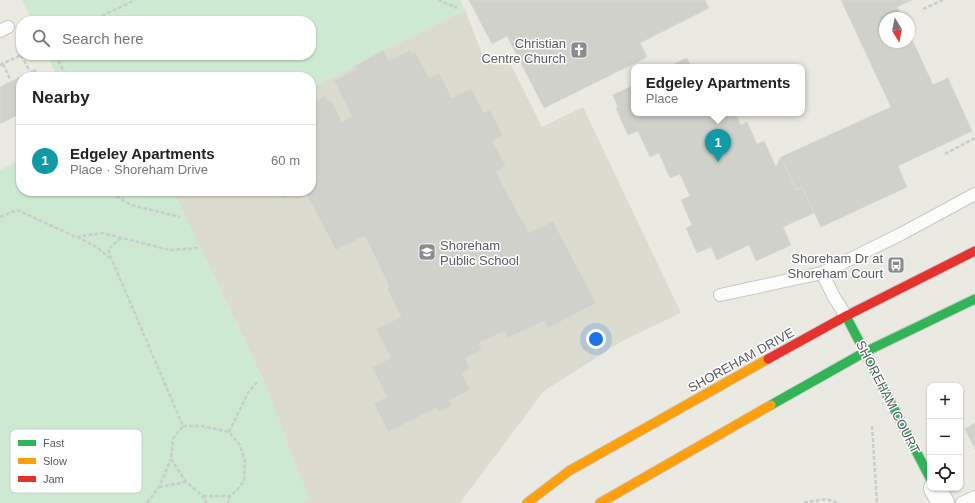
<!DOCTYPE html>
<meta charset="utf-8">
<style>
:root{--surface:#fff;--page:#f2f2f2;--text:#222;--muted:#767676;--line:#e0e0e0;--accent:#8b8c8f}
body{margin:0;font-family:Arial,sans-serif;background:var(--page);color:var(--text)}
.controls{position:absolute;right:12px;bottom:12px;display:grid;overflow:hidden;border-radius:8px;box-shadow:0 1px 3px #0004}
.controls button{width:36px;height:36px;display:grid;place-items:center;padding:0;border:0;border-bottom:1px solid var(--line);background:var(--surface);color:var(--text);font:20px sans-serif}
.compass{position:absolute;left:879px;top:12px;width:36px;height:36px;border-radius:50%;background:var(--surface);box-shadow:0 1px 3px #0004;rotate:170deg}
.you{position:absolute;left:596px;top:339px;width:14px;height:14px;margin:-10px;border:3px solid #fff;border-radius:50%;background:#1a73e8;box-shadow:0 0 0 6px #1a73e833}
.badge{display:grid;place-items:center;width:26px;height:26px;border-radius:50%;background:var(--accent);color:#fff;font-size:13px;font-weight:700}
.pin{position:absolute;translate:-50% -33px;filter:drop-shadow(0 1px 2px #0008)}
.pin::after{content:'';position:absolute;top:21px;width:14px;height:12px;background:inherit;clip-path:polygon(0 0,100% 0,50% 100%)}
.popup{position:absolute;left:631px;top:64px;width:174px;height:52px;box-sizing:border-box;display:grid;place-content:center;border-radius:8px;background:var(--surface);filter:drop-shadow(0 1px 3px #0005);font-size:13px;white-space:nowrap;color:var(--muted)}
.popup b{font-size:15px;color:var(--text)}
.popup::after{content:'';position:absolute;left:50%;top:100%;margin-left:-8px;border:8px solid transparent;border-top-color:var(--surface)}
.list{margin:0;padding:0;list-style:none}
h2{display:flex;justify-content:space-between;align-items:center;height:52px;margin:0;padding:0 16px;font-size:17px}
h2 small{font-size:13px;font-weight:400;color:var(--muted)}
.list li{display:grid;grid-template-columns:26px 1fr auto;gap:12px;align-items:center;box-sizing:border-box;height:72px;padding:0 16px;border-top:1px solid var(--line)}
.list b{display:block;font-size:15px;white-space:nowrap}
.list p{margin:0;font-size:13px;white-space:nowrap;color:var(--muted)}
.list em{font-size:13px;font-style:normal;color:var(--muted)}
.icon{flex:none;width:22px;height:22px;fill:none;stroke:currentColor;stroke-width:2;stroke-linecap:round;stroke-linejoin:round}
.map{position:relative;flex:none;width:975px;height:503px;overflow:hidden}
.search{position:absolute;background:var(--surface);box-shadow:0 1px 3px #0004;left:16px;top:16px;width:300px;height:44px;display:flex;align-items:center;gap:10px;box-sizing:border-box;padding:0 14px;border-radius:16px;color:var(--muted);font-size:15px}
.panel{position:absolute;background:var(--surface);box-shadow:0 1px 3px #0004;left:16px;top:72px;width:300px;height:124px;border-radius:16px}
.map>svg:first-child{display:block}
.education{fill:#dbdbd0}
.green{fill:#cee9d2}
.building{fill:#d1d1cc;stroke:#d9d9d2}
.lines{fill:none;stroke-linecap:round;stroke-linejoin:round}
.lane-casing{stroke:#c8c8c7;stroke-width:14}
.street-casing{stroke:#c8c8c7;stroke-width:24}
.fast-casing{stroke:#c8c9c8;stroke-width:11}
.slow-casing{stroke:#c8c9c8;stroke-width:11}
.jam-casing{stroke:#c8c9c8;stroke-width:11}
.path{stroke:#c7cecc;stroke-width:2.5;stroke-dasharray:4 2;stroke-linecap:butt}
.lane{stroke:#fcfcfb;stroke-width:12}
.street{stroke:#fcfcfb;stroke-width:22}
.fast{stroke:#30b455;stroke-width:9}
.slow{stroke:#ff9f0a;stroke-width:9}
.jam{stroke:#e5322d;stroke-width:9}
.labels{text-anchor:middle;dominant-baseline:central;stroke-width:3;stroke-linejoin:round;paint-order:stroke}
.poi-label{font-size:13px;fill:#585a62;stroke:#fff;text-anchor:end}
.street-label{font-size:13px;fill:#585a62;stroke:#fff}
.key{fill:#fff;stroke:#cdced0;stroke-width:1}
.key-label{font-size:11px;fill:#585a62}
</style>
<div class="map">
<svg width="975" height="503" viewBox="0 0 975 503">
<rect width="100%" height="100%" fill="#eaeae2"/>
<path class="education" d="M465,10L486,63L507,57L542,127L583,107L681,313L624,340L544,391L460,503H302L309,499L264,381L173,191H311V88Z"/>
<path class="green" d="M22,0H460L465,10L311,88V77H57L47,55H311V21H32Z
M21,159V191H173L264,381L309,499L302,503H0V170Z"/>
<path class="building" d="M469,0H705L709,8L640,43L647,57L544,108L507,36L492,44Z
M841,0H912L897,7L902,18H885V42H909V33L933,85L948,78L972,131L898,166L907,187L821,227L802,187L796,190L781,157L891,107Z
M383,50L389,61L410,50L412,54L415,52L429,78L439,73L452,98L471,88L484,113L490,110L503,135L492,141L506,166L496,172L522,221L523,220L529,233L553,221L596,303L548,328L544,321L508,338L504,331L479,343L482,350L465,358L470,369L462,373L470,390L450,400L452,406L439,412L436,408L388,432L374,403L387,397L372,367L391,358L376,329L401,317L387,288L389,286L365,236L336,250L305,191H311V103L325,96L328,101L331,100L342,122L352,116L334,81L357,69L355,66Z
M687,58L691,67H667Z
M35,69L39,77H21V113L0,124V87Z
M634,85V113H735L741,125L747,122L757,144L764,141L776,167L781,157L796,190L802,187L814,213L783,227L791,245L756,261L749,245L717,260L711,247L697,253L686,228L692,225L681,200L690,196L680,174L670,178L659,153L650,157L638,131L628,135L616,108L618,107L613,95Z
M278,191H297L282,199Z
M975,423V449L965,429Z"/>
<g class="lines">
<g class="lane-casing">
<path id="lane" d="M0,31L8,27
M822,273L834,297L846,316
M720,295L822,273L901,234L975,194
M962,503L975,497"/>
</g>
<g class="street-casing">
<path id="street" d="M935,488L943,503"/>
</g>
<g class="fast-casing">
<path id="fast" d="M846,316L930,478
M771,405L865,352L975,299"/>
</g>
<g class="slow-casing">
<path id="slow" d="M527,503L569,471L768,359
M600,503L771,405"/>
</g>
<g class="jam-casing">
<path id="jam" d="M768,359L846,316L975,251"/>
</g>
<path class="path" d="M438,0L457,8
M923,9L943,0
M91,21L135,0
M21,55L29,70
M56,55L66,77
M3,64L10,79
M0,65L21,55
M945,154L975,138
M113,191L116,196L131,205L180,217
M0,217L17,210L76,237L102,233L170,250L198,248
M77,237L97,247L111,259
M121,238L108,249L112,260L183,426L173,439L171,459L186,482L203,496L206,503
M183,426H202L229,432L240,445L245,461L244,481L237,490L230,496L228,503
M872,426L877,503
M229,432L248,393L257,382
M159,487L186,482
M203,496H230
M147,503L159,487L171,459
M804,503L807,502L826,499L838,503"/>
<use href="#lane" class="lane"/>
<use href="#street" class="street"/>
<use href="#fast" class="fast"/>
<use href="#slow" class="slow"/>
<use href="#jam" class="jam"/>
</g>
<defs>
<g id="church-square" transform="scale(0.9)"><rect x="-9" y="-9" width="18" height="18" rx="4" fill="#8b8c8f" stroke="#fff"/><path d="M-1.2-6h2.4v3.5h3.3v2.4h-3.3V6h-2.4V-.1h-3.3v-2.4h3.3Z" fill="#fff"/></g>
<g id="school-square" transform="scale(0.9)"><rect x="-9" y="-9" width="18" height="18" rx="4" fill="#8b8c8f" stroke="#fff"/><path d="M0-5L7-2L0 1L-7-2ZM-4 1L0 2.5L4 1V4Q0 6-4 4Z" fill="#fff"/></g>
<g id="bus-square" transform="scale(0.9)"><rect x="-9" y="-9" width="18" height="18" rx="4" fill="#8b8c8f" stroke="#fff"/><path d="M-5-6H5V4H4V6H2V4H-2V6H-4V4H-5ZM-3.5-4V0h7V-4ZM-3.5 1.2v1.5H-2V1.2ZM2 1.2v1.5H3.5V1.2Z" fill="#fff"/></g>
</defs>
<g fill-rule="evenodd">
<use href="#church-square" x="579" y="50"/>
<use href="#school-square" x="427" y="252"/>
<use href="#bus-square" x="896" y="265"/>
</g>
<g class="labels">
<g class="poi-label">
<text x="566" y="43">Christian<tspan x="566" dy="15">Centre Church</tspan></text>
<text x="440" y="245" text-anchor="start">Shoreham<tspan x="440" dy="15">Public School</tspan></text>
<text x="883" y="258">Shoreham Dr at<tspan x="883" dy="15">Shoreham Court</tspan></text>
</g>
<g class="street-label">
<text transform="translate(741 360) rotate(-29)">SHOREHAM DRIVE</text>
<text transform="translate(888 397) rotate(63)">SHOREHAM COURT</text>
</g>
</g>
<rect x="10" y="429" width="132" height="64" rx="6" class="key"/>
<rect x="18" y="440" width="18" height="6" fill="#30b455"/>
<rect x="18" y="458" width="18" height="6" fill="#ff9f0a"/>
<rect x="18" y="476" width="18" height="6" fill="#e5322d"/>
<g class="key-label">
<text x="43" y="447">Fast</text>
<text x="43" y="465">Slow</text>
<text x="43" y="483">Jam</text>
</g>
</svg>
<div class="controls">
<button>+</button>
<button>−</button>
<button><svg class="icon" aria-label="locate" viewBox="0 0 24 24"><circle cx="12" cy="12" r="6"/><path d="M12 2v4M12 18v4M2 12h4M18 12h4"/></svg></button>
</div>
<svg class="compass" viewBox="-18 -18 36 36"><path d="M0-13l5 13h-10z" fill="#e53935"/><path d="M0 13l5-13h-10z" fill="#767676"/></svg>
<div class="you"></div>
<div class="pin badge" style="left:718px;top:162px;background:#0f9aa8">1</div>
<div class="popup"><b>Edgeley Apartments</b>Place</div>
<div class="search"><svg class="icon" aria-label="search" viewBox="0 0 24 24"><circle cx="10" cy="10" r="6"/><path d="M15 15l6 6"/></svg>Search here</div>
<section class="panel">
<h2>Nearby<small></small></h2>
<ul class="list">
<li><span class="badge" style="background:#0f9aa8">1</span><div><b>Edgeley Apartments</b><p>Place · Shoreham Drive</p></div><em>60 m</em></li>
</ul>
</section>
</div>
